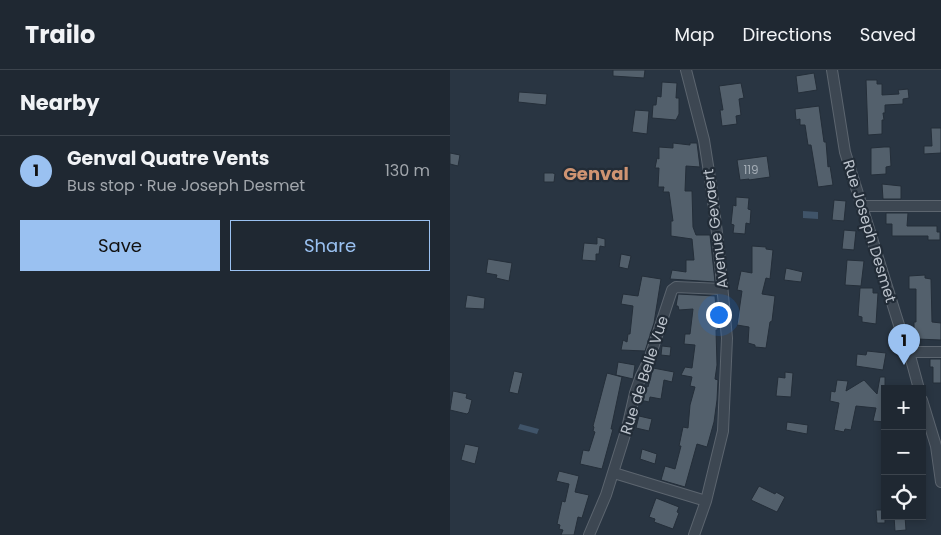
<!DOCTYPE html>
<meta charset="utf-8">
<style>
:root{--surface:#1f2832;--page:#27303a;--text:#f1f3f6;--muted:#a1a6ac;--line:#3c444d;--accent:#9ac1f1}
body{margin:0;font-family:Poppins,sans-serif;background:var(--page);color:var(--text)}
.controls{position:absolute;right:15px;bottom:15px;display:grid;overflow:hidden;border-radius:0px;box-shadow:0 2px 8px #0003}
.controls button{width:45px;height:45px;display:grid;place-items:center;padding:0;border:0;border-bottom:1px solid var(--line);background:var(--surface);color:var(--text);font:25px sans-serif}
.you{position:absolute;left:268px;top:244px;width:18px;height:18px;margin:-12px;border:4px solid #fff;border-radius:50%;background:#1a73e8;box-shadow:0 0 0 8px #1a73e833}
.badge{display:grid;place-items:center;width:32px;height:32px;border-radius:50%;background:var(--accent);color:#111;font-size:16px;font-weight:700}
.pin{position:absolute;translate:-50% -41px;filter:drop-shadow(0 1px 2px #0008)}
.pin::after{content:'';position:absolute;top:26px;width:18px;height:15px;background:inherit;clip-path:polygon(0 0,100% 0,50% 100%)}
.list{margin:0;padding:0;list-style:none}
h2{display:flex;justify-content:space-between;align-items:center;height:65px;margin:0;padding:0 20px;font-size:21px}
h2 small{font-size:16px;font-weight:400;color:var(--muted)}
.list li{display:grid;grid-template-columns:32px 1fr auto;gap:15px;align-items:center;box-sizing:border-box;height:70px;padding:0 20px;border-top:1px solid var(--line)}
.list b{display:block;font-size:19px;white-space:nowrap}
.list p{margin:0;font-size:16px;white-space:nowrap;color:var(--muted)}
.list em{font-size:16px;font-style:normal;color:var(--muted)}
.actions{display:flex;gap:10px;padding:15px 20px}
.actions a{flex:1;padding:11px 0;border:1px solid var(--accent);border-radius:0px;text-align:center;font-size:18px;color:var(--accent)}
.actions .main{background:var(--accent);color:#111}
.icon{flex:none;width:28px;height:28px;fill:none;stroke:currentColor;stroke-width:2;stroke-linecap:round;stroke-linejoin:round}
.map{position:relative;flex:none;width:491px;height:465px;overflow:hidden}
header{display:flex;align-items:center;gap:30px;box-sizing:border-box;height:70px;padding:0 25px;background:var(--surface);border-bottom:1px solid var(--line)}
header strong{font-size:24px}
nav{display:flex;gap:28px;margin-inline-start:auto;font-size:18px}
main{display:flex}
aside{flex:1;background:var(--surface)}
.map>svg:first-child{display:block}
.water{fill:#405469}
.building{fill:#53606c;stroke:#242e39}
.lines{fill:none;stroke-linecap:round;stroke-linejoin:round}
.street-casing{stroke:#5c656f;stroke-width:12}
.street{stroke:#3d4752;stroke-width:10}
.labels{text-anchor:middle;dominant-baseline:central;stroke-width:4.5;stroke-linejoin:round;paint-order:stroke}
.number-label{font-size:12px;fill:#a1aab3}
.street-label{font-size:15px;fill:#bbc2cb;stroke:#222c37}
.quarter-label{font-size:18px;font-weight:bold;fill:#cf9472;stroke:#222c37}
</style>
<header>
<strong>Trailo</strong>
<nav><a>Map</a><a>Directions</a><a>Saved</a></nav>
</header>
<main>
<aside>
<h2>Nearby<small></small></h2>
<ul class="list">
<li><span class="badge">1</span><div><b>Genval Quatre Vents</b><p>Bus stop · Rue Joseph Desmet</p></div><em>130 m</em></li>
</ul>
<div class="actions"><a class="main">Save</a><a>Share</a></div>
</aside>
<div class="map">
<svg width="491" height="465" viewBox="0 0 491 465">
<rect width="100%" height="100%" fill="#293542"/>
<path class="water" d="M353,141L368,142V149L353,148Z
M70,354L89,359L87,364L68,359Z"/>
<path class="building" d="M163,0H195L194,8L163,6Z
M364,3L367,20L348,23L346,6Z
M416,10H427V14H432V25L449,24L448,20L458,19L459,28L453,29V34L435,35V43H433L434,50H432V64L418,65Z
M212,12L227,13L226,28H229V44L226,50L202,48L203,35H206L207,26L211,27Z
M291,13L294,28L289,29L291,45L286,46L287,54L272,56L270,40H273L269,16Z
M69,22L97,24L96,35L68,32Z
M369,36L374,72H376L378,97L380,96L383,115L368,117L361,75H358L355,55H350V49L346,50L345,39Z
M185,40L199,41L197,64L182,62Z
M481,58H491V83L474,84V76H482Z
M223,73L240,75V73H247L250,97L236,96L235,121H242L243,157L246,165H260L265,212L220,209L222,200L236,202V190H244L242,169L221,166V151H223L219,122H213L214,117H208L209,98H205L207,88L209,89V77L223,78Z
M434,77H440L441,96L436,97V104L421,105V78Z
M0,83L10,85L8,96L0,94Z
M317,86L320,107L299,110V109L290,110L287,90Z
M94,103H103L105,104L104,112H94Z
M432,114L451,116V129H433Z
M286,127L299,128L298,139L301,140L300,154L296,153L295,164L283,163L284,155L281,154L283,135L286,136Z
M384,130L396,131L394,151L382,150Z
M436,143H458L457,156H487V162H490V170H478V166H442V154H436Z
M394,160L406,161L404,180L392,179Z
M147,167L155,169V177L150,176L149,184H146V191L132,190L134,173L147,174Z
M302,176L316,177V179L323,180L320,209L316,208L312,224L325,226L322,251L320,252L316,278L305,277V275L298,273L299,257L287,255L292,221L287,220L291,201L302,203Z
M171,184L181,186L178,199L169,197Z
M38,189L62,193L59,211L46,208L47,205L36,203Z
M397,190L414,191L411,216L395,215Z
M336,198L353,202L351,212L334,210Z
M475,205V208L481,209L482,252L491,253V270L467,269V266H464V252H466V219H459V206Z
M192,206L211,209L204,253L195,281L171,280L173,270L177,272L178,264H180L183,236L171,234L173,224L188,226Z
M410,218H423V223H428L426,254L412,252V247L408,246Z
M228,224L265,226L268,260H266L267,295L265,309L268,310L267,330L264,352L257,377L247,374L235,417L211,410L215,396L225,399L231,376H229L233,357L238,358L240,335L245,317L240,316L242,307L231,305L235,297L242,298L245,275L234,274L235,264H240L243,239L229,240L228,236H226Z
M17,225L35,228L34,239L15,238Z
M212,276L221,277L220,286L211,285Z
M417,281L436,283L433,300L406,296L407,284L416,285Z
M480,289H491V313H483V297H480Z
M168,292L185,295L183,309L166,305Z
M203,298L224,302L222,312L214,310L211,329L200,327L199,332L190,330L195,316L198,317Z
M64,301L73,303L68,324L59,322Z
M335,302L343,303L341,327L326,326L328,307L335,308Z
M157,303L172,307L161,359H163L152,399L130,394L133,380L139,381L145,362L143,361L144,357L143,356Z
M430,307H435V352L423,351L426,338L406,336L401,360L395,359L394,362L384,360L389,333L380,331L381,321L385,322L387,310L398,311L396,321L414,310L427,324Z
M3,321L17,324L16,328L22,330L19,342L17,344L0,340Z
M189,346L202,349L199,361L186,358Z
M337,352L358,355L357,364L336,360Z
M15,374L29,377L25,394L11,390Z
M192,379L207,384L205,394L190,389Z
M109,401L129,406L125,422L139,425L132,448L128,447L124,465H111L113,460L109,459L110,455L107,454L112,431L115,432L119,414L106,411Z
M309,416L325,424L326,422L335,427L327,442L301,430Z
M206,428L229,437L227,442L229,443L223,459L204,452L205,449L199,447Z
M426,440H435V453H427Z
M444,446H455L456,460L445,461Z"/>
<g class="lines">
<g class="street-casing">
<path id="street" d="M236,0L254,70L261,115L268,171L277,268L273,361L256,431L244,465
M382,0L395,82L454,271L459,282L469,319
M412,136H491
M459,282H491
M472,330L486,376L491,412
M164,403L256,431
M139,465L156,425L177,358L185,323L191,306L199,290L222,220L226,217L272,219"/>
</g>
<use href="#street" class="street"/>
</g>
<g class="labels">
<g class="number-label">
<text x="301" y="99">119</text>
</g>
<g class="street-label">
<text transform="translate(265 159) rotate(-97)">Avenue Gevaert</text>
<text transform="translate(420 161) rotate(73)">Rue Joseph Desmet</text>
<text transform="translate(194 305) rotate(-72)">Rue de Belle Vue</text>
</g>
<g class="quarter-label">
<text x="146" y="103">Genval</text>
</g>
</g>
</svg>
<div class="controls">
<button>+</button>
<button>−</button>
<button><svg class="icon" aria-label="locate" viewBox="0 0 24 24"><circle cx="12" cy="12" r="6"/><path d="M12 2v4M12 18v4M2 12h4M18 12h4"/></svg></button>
</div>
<div class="you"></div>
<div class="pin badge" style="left:454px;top:295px">1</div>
</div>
</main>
